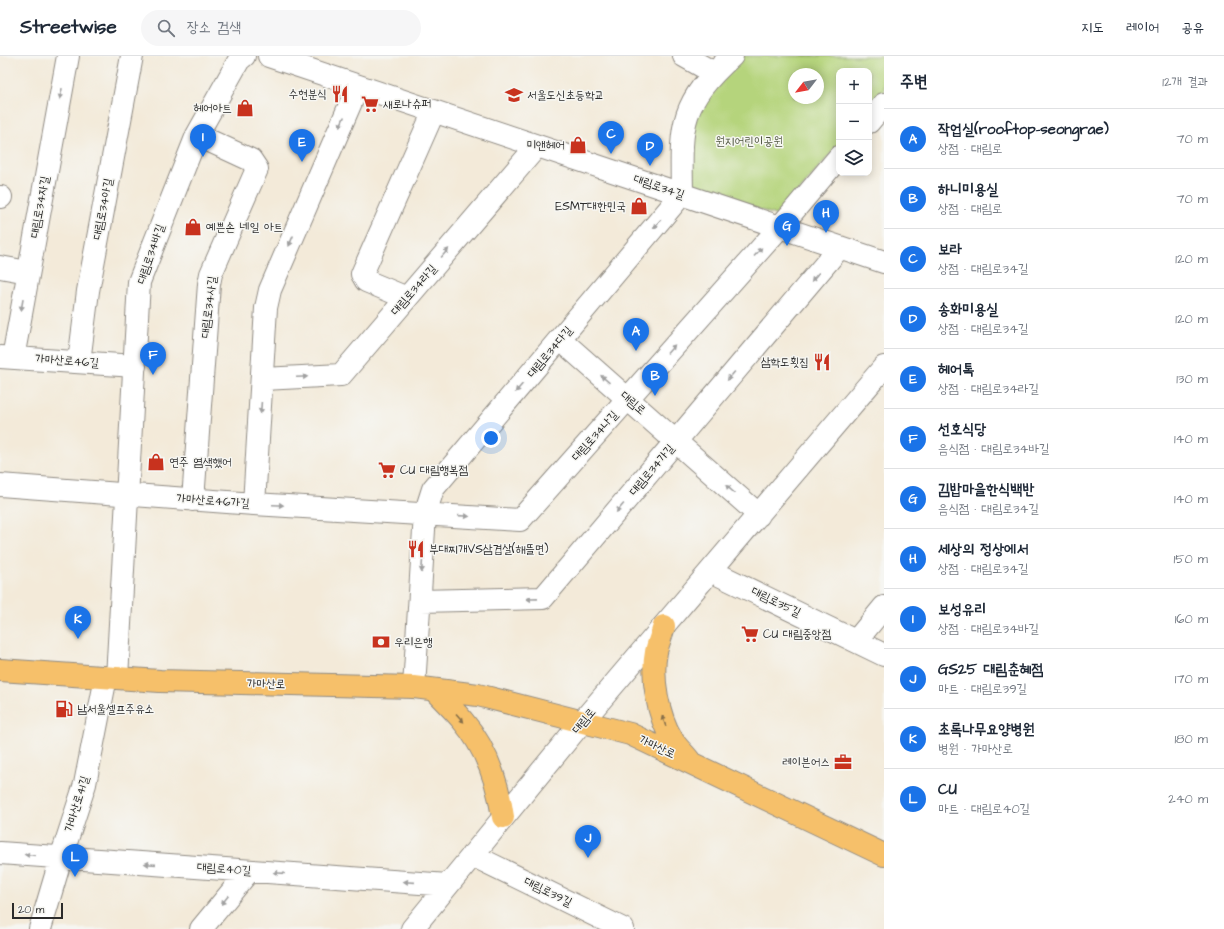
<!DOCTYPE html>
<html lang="ko">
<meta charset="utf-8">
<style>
:root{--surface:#fff;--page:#f6f6f7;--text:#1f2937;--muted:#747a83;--line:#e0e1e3;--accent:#1a73e8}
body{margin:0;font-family:"Architects Daughter","Poor Story",sans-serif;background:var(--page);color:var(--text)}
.controls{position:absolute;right:12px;top:12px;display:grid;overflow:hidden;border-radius:8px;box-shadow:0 2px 10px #0003}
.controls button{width:36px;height:36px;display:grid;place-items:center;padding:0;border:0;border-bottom:1px solid var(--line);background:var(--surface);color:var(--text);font:20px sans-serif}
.compass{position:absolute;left:788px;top:12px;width:36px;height:36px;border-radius:50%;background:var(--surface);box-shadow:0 2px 10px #0003;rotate:239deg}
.scale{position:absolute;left:12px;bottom:10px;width:51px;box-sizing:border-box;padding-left:4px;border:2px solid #2b2b2b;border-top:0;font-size:11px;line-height:14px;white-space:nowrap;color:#2b2b2b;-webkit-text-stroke:3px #f6f6f2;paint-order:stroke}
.you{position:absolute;left:491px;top:382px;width:14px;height:14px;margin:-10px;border:3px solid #fff;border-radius:50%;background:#1a73e8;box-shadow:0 0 0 6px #1a73e833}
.badge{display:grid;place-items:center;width:26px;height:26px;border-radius:50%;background:var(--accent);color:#fff;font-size:13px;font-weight:700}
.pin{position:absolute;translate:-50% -33px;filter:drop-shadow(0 1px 2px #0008)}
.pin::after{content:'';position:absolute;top:21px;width:14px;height:12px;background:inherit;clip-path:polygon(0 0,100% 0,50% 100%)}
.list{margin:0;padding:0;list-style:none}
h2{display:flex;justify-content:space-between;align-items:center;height:52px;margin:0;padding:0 16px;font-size:17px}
h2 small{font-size:13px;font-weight:400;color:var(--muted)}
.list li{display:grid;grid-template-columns:26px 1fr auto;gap:12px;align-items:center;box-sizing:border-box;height:60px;padding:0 16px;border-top:1px solid var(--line)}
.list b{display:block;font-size:15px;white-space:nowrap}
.list p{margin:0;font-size:13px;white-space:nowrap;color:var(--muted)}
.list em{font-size:13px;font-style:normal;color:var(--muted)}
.icon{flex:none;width:22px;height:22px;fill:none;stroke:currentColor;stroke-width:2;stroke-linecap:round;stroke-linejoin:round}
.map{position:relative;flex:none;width:884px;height:873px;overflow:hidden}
header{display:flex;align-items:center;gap:24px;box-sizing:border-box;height:56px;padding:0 20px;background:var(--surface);border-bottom:1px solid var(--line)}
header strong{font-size:19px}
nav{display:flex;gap:22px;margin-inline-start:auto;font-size:14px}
.search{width:280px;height:36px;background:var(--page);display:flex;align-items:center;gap:10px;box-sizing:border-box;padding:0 14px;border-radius:22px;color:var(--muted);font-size:15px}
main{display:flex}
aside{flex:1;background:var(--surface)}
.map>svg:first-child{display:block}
.green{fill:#b5d47b;stroke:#708053;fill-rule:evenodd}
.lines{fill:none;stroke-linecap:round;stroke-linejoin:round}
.minor-casing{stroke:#8f8a82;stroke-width:24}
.major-casing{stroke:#8f8a82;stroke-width:24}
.minor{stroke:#fff;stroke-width:22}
.major{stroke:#f6c06b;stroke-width:22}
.oneway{fill:#a0a0a0}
.oneway2{fill:#866e48}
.labels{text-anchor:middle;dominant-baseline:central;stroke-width:3;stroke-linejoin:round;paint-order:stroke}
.poi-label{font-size:12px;fill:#2b2b2b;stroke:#f6f6f2;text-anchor:start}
.park-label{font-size:12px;fill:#4e553f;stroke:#f6f6f2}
.street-label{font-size:12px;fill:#2b2b2b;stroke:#f6f6f2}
</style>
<header>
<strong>Streetwise</strong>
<div class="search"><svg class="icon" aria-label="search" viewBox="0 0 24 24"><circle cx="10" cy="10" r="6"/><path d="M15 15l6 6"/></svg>장소 검색</div>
<nav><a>지도</a><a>레이어</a><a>공유</a></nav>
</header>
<main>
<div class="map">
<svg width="884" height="873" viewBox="0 0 884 873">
<rect width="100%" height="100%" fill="#f6f6f2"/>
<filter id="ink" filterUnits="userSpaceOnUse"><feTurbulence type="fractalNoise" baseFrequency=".025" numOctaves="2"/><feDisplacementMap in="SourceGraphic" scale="8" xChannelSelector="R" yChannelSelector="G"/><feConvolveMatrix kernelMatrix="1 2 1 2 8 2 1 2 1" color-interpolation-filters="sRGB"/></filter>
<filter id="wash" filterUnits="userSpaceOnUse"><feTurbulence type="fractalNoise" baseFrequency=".012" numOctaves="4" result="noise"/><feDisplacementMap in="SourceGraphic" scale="16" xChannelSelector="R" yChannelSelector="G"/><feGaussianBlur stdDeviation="0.9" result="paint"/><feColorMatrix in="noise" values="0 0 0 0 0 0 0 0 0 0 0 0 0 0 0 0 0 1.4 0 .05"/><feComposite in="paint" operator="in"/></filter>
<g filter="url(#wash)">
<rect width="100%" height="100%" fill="#f3ead9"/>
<path class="green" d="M743,0H884V35L869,53V15H839V88L778,160L690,129L689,68L718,20ZM794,18H818V42H794Z"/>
</g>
<g filter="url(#ink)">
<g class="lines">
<g class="minor-casing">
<path id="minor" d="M269,0L884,206
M684,0L714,17
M869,66L884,48
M0,141H1
M0,211L28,216
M407,242L366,225L362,218L434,55
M561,284L759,459
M0,301L135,310
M13,302L68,0
M79,306L88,235L132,0
M263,323L341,319L537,90
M0,429L254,448L520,464L780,171L839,101
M193,444L209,228L211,218L257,113L251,104L197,79
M254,448L266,252L270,234L358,30
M711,515L884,599
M420,545L543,542L840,191
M856,585L884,551
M117,622L139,226L197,79L239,4L244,0
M414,631L425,458L433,433L682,138C681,70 678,49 732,0
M0,797L448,829
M472,799L623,873
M40,873L61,802L85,728L106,621
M201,873L249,815
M412,873L581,667L884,311"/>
</g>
<g class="major-casing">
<path id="major" d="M664,570C662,578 658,587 656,596C651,622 658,660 672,683C676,691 684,697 689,704
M0,614L160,625L414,631L478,639L630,678L884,799
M434,634C443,644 454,654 463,665C486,692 498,727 503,761"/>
</g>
<use href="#minor" class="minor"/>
<use href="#major" class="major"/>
</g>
<defs><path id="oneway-solid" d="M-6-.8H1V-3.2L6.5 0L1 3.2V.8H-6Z"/></defs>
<g class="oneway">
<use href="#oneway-solid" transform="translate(61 38) rotate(100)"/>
<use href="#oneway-solid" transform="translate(342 66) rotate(113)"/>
<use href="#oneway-solid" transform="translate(657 168) rotate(130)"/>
<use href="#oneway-solid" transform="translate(291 185) rotate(113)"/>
<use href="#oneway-solid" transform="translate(758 196) rotate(-48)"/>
<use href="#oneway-solid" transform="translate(445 197) rotate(-49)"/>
<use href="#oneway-solid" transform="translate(815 221) rotate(130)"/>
<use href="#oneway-solid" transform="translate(22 249) rotate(100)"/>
<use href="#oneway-solid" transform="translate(671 293) rotate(-48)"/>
<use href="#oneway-solid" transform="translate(731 320) rotate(130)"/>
<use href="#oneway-solid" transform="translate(302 321) rotate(-3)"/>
<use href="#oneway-solid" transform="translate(605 323) rotate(-139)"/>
<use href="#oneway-solid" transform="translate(519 332) rotate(131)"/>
<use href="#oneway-solid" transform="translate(261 352) rotate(94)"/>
<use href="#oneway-solid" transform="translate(730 433) rotate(-138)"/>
<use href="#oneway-solid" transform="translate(278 449) rotate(3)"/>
<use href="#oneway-solid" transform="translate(620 452) rotate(130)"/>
<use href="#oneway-solid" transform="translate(464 460) rotate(4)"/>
<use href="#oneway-solid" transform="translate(422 511) rotate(94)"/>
<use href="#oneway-solid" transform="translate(532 543) rotate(179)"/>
<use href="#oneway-solid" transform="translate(30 799) rotate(-176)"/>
<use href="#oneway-solid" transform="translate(150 808) rotate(-176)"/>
<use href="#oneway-solid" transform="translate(279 817) rotate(-176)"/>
<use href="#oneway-solid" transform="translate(409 826) rotate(-176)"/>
<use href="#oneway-solid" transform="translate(225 844) rotate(129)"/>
</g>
<g class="oneway2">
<use href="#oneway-solid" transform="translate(460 662) rotate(48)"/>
<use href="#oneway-solid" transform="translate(664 665) rotate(-109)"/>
</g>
</g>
<defs>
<g id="restaurant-bare" transform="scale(1.38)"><path d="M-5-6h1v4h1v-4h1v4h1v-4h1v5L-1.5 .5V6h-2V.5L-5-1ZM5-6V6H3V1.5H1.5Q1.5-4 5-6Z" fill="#c8321e" stroke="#f6f6f2" stroke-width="2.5" paint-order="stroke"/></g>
<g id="school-bare" transform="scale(1.38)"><path d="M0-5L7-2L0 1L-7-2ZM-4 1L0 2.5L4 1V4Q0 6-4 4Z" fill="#c8321e" stroke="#f6f6f2" stroke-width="2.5" paint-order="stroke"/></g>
<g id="supermarket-bare" transform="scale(1.38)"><path d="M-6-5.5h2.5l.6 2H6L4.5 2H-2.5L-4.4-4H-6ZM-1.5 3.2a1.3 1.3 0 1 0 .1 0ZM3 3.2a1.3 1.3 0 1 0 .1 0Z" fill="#c8321e" stroke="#f6f6f2" stroke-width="2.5" paint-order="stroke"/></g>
<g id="shop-bare" transform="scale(1.38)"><path d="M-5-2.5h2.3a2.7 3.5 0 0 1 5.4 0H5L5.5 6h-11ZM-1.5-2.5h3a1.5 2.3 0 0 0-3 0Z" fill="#c8321e" stroke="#f6f6f2" stroke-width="2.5" paint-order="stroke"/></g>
<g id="bank-bare" transform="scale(1.38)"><path d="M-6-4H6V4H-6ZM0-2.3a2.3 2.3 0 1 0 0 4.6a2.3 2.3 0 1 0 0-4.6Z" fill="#c8321e" stroke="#f6f6f2" stroke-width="2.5" paint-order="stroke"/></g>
<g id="fuel-bare" transform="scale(1.38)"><path d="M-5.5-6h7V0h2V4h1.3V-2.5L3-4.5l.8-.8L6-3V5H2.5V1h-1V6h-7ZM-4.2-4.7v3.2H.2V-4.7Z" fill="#c8321e" stroke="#f6f6f2" stroke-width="2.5" paint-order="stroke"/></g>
<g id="office-bare" transform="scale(1.38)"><path d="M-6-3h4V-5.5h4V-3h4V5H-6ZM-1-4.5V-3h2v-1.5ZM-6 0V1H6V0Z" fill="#c8321e" stroke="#f6f6f2" stroke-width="2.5" paint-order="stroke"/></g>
</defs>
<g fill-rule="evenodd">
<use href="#restaurant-bare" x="340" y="38"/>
<use href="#school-bare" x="514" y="39"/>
<use href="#supermarket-bare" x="370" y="48"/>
<use href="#shop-bare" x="245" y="52"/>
<use href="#shop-bare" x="578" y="89"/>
<use href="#shop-bare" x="639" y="150"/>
<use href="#shop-bare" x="193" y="171"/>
<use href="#restaurant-bare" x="822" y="306"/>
<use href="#shop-bare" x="156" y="406"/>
<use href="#supermarket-bare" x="387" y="414"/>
<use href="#restaurant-bare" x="416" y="493"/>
<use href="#supermarket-bare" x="750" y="578"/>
<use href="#bank-bare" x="381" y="586"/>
<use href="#fuel-bare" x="64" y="653"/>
<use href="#office-bare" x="843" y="706"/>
</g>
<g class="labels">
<g class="poi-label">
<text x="327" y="38" text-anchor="end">수현분식</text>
<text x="527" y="39">서울도신초등학교</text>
<text x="383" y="48">새로나슈퍼</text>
<text x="232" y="52" text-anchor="end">헤어아트</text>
<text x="565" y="89" text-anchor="end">미앤헤어</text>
<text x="626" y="150" text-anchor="end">ESMT대한민국</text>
<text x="206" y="171">예쁜손 네일 아트</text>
<text x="809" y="306" text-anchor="end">삼학도횟집</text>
<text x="169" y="406">연주 염색했어</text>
<text x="400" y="414">CU 대림행복점</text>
<text x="429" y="493">부대찌개VS삼겹살(해뜰면)</text>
<text x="763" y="578">CU 대림중앙점</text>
<text x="394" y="586">우리은행</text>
<text x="77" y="653">남서울셀프주유소</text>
<text x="830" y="706" text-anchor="end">레이븐어스</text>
</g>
<g class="park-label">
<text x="749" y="85">원지어린이공원</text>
</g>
<g class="street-label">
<text transform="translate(659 131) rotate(19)">대림로34길</text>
<text transform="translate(40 151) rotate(-80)">대림로34자길</text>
<text transform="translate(103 153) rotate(-79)">대림로34아길</text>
<text transform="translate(151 198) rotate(-71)">대림로34바길</text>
<text transform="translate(414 234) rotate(-49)">대림로34라길</text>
<text transform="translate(209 251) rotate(-83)">대림로34사길</text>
<text transform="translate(550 296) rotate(-50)">대림로34다길</text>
<text transform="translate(67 305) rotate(4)">가마산로46길</text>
<text transform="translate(633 347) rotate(41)">대림로</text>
<text transform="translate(595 380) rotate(-48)">대림로34나길</text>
<text transform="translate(652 414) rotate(-50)">대림로34가길</text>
<text transform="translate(213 445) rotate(4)">가마산로46가길</text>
<text transform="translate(776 546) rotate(26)">대림로35길</text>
<text transform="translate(266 628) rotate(1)">가마산로</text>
<text transform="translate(584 665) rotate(-50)">대림로</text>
<text transform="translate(657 691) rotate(25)">가마산로</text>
<text transform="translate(77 748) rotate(-73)">가마산로41길</text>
<text transform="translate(224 813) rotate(4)">대림로40길</text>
<text transform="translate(548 836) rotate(26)">대림로39길</text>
</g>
</g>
</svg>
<div class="controls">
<button>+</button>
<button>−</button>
<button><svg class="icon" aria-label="layers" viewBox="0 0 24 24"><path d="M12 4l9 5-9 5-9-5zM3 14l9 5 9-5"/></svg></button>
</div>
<svg class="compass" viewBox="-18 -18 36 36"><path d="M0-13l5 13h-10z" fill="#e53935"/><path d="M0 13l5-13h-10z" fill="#747a83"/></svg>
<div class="scale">20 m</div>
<div class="you"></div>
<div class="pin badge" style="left:636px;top:295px">A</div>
<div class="pin badge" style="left:655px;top:340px">B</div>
<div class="pin badge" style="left:611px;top:98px">C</div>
<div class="pin badge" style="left:650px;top:110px">D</div>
<div class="pin badge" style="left:302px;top:106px">E</div>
<div class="pin badge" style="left:153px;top:319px">F</div>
<div class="pin badge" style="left:787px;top:190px">G</div>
<div class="pin badge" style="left:826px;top:177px">H</div>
<div class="pin badge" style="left:203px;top:101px">I</div>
<div class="pin badge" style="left:588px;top:802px">J</div>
<div class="pin badge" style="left:78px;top:583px">K</div>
<div class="pin badge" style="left:75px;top:821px">L</div>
</div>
<aside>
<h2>주변<small>12개 결과</small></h2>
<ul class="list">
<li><span class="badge">A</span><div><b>작업실(rooftop-seongrae)</b><p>상점 · 대림로</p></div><em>70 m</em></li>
<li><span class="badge">B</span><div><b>하니미용실</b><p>상점 · 대림로</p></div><em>70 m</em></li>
<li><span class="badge">C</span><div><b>보라</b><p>상점 · 대림로34길</p></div><em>120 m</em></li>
<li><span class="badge">D</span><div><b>송화미용실</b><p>상점 · 대림로34길</p></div><em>120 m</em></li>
<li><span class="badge">E</span><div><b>헤어톡</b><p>상점 · 대림로34라길</p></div><em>130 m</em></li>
<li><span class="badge">F</span><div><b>선호식당</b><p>음식점 · 대림로34바길</p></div><em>140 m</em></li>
<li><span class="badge">G</span><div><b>김밥마을한식백반</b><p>음식점 · 대림로34길</p></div><em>140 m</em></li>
<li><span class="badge">H</span><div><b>세상의 정상에서</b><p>상점 · 대림로34길</p></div><em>150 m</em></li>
<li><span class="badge">I</span><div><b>보성유리</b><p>상점 · 대림로34바길</p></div><em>160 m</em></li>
<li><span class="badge">J</span><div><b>GS25 대림춘혜점</b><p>마트 · 대림로39길</p></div><em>170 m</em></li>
<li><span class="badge">K</span><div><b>초록나무요양병원</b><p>병원 · 가마산로</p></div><em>180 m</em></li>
<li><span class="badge">L</span><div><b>CU</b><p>마트 · 대림로40길</p></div><em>240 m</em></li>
</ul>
</aside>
</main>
